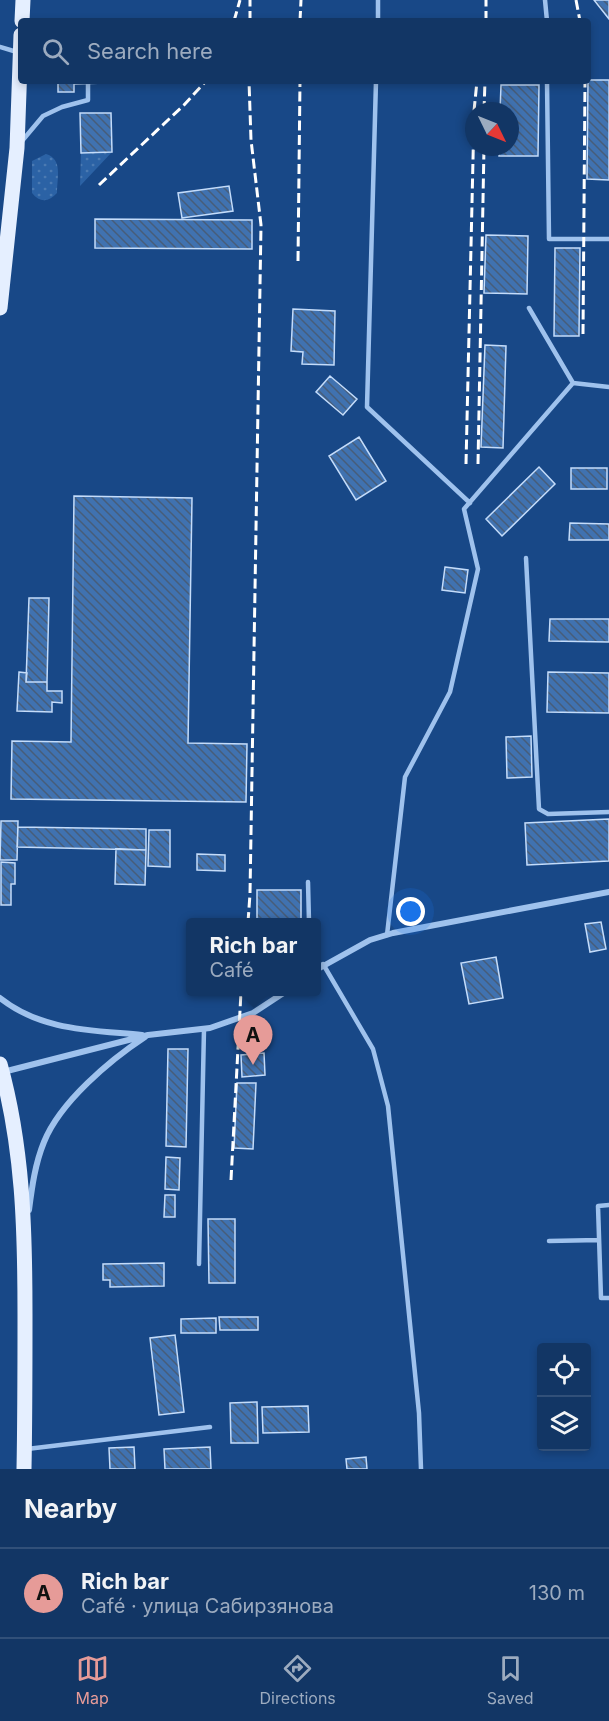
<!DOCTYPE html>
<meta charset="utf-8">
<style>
:root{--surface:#123665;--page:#1f416e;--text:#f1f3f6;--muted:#9cabbf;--line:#315079;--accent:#e69b98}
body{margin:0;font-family:Inter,sans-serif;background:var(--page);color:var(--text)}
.controls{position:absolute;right:18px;bottom:18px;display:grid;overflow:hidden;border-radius:6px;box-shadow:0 3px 9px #0003}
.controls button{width:54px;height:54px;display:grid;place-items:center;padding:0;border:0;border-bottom:2px solid var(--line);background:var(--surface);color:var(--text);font:30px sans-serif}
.compass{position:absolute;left:465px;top:102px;width:54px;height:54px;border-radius:50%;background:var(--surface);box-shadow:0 3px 9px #0003;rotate:133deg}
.you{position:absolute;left:411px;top:912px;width:21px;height:21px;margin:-15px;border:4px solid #fff;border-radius:50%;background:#1a73e8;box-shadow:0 0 0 9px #1a73e833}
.badge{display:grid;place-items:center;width:39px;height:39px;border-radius:50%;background:var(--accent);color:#111;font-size:20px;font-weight:700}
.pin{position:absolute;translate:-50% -50px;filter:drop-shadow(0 2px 3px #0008)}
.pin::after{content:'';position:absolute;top:32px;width:21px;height:18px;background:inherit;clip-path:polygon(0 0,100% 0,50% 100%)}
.popup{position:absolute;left:186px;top:918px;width:135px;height:78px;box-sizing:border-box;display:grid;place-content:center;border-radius:6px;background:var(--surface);filter:drop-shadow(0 2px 4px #0005);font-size:20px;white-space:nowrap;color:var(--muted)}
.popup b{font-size:22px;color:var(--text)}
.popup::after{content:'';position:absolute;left:50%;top:100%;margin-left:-12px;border:12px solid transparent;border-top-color:var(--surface)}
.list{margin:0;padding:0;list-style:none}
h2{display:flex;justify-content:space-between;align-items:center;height:78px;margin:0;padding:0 24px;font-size:26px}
h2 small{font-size:20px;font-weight:400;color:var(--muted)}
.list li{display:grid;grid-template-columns:39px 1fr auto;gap:18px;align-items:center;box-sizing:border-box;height:90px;padding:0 24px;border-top:2px solid var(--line)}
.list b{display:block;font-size:22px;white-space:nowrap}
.list p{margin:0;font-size:20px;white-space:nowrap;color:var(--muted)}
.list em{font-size:20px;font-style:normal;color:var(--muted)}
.icon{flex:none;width:33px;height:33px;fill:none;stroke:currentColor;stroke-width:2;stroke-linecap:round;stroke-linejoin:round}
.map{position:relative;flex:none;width:609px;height:1469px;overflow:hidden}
.search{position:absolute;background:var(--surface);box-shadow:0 3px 9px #0003;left:18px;right:18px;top:18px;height:66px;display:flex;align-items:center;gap:15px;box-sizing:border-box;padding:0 21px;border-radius:6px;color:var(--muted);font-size:22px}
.sheet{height:168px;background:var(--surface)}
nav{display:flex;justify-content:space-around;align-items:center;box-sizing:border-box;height:84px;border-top:2px solid var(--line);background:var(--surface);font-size:16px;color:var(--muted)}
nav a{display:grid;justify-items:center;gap:3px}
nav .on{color:var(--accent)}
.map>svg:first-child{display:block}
.grass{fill:url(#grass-dots)}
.building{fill:url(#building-back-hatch);stroke:#c4dcfa;stroke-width:1.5}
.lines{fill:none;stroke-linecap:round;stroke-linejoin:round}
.service{stroke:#9fc2ed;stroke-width:4.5}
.minor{stroke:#9fc2ed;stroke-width:6}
.primary{stroke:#e5efff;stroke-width:15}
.rail{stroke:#fff;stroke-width:3;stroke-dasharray:10 4.5;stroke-linecap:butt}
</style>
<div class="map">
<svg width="609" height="1469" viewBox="0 0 609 1469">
<defs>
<pattern id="grass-dots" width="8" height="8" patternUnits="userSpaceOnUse" patternTransform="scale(1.5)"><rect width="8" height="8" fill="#2b62a5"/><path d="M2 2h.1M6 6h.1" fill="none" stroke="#4b7ab2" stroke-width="1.8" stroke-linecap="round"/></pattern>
<pattern id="building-back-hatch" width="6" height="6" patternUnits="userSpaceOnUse" patternTransform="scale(1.5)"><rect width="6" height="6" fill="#4072b0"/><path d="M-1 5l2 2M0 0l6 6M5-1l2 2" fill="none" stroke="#475d79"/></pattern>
</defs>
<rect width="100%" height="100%" fill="#184887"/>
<path class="grass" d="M112,152L80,186L81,153Z
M46,154C63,159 57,178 57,193C49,202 40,203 32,193V161Z"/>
<path class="building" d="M594,0H609V19Z
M588,80H609V180L587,179Z
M58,81H105V83L74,84V92H58Z
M501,85H539L538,156H499V147H510V111H500Z
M80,113H111L112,152L81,153Z
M229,186L233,211L182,218L178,193Z
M95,219L252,220V249L95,248Z
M486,235L528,236L527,294L484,293Z
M555,248H580L579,336H554Z
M293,309L335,311L334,365L302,364L303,352L291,351Z
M485,345L506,346L503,448L481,447Z
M330,376L357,399L343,415L316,392Z
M359,437L386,481L356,500L329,456Z
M539,467L555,484L502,536L486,519Z
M571,468H607V489H571Z
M74,496L192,498L188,743L247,744L246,802L11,799L12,741L71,742Z
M570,523L609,524V540H569Z
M445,567L468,570L465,593L442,590Z
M29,598H49L47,682H26Z
M550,619H609V642L549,641Z
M19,672L27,673L26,682H47V691H62V703L52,702V712L17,711Z
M548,672L609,673V713L547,712Z
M531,736L532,777L507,778L506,737Z
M609,819V861L527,865L525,823Z
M1,821H18L17,860H0Z
M18,827L146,829V850L17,847Z
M149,830H170V867L148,866Z
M116,849L146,850L145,885L115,884Z
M197,854L225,855V871L197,870Z
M1,862L15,863V884H11V905H1Z
M257,890H301V922H257Z
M601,922L606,949L590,952L585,924Z
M496,957L503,998L469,1004L461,963Z
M168,1049H188L186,1147L166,1146Z
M264,1053L265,1075L242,1077L241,1055Z
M237,1083H256L253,1149L234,1148Z
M166,1157L180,1158L179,1190L165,1189Z
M165,1195H175V1217H164Z
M208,1219H235V1283H209Z
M164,1263V1286L110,1287V1280H103V1264Z
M219,1317H258V1330H220Z
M216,1318V1333H181V1319Z
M175,1335L184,1412L159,1415L150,1338Z
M257,1402L258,1443H231L230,1403Z
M308,1406L309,1432L263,1433L262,1407Z
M134,1447L135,1469H110L109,1448Z
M210,1447L211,1469H165L164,1449Z
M366,1457L367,1469H347L346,1459Z"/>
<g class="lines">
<path class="service" d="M545,0L547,21
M378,21V0
M0,47L17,52
M376,81L367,407L470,503
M547,81L549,239H609
M22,141L43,116L62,107L88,100V81
M529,308L573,383
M526,558L539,809L548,814L609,812
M308,882L309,922
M387,935L405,777L450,692L478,569L464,509L573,383L609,387
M323,964L373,1049L388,1106L419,1413L421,1469
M609,1205L598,1206L601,1298H609
M549,1241L599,1240
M199,1264L204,1029
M27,1449L210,1427"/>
<path class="minor" d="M316,970L370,940L393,933L609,892
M0,998C42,1031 91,1030 142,1035
M3,1072L148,1035L210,1028L253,1013L285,992
M29,1210C32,1187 35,1164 44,1142C60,1102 110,1060 145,1037"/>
<path class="primary" d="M22,21L23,0
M0,308L17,148L21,35
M0,1064C23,1147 25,1229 25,1314C25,1365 25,1417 24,1469"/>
<path class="rail" d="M576,0L580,21
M234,21L240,0
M250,21V0
M300,21L301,0
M486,21V0
M474,111L477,81
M484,111L485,81
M99,185L184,105L206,81
M298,261L300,81
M583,334L585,81
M466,464L474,116
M478,464L484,147
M248,922L250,894L261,225L251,140L249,81
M231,1180L241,992"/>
</g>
</svg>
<div class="controls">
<button><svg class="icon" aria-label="locate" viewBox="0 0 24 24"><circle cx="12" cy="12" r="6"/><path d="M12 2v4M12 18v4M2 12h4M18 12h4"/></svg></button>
<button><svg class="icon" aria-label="layers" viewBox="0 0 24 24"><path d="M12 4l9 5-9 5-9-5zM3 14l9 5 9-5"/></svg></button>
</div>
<svg class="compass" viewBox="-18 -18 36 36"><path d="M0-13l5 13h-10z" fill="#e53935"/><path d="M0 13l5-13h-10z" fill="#9cabbf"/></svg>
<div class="you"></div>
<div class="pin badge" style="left:253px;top:1065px">A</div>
<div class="popup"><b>Rich bar</b>Café</div>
<div class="search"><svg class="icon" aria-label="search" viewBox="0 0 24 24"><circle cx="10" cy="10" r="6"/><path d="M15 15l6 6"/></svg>Search here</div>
</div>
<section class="sheet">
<h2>Nearby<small></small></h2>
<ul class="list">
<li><span class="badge">A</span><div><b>Rich bar</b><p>Café · улица Сабирзянова</p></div><em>130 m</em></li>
</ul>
</section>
<nav>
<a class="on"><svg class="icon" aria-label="map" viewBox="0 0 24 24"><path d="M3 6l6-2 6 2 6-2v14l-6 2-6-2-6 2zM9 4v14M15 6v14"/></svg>Map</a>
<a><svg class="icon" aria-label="directions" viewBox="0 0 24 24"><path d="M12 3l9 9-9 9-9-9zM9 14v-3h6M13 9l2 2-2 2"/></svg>Directions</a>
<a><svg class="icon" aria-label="saved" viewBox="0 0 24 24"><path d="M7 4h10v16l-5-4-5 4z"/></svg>Saved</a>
</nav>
